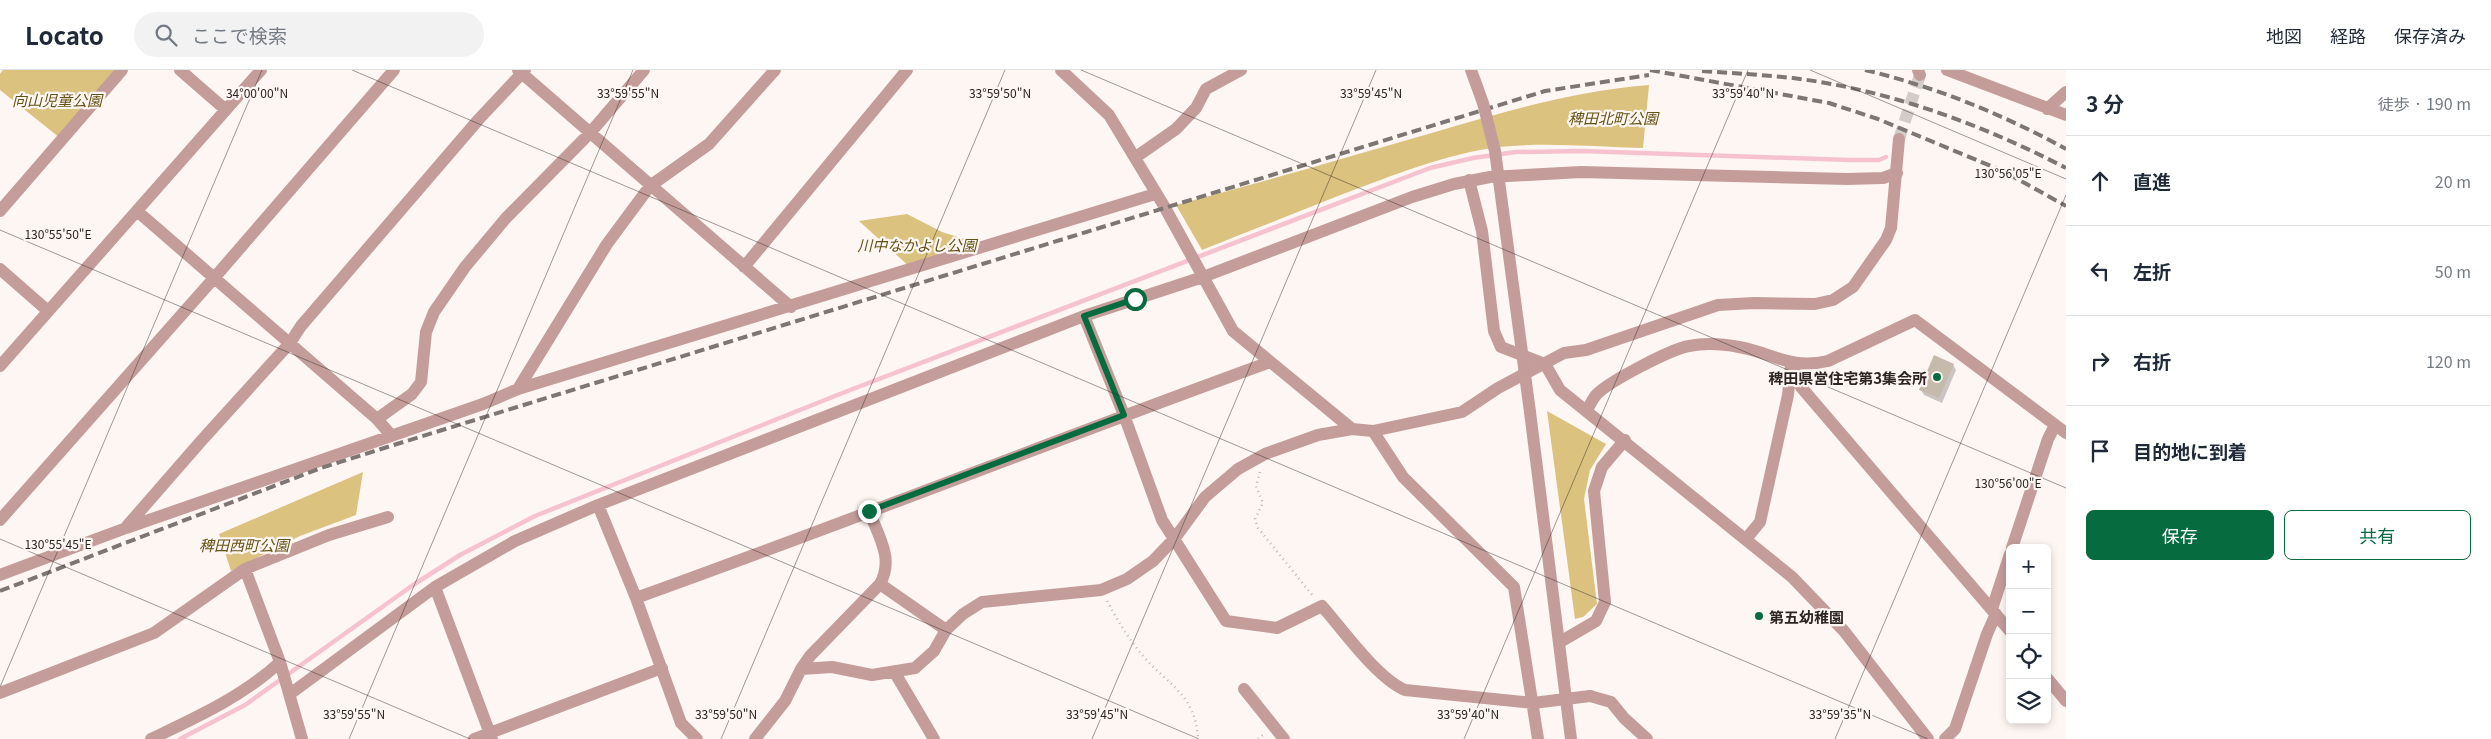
<!DOCTYPE html>
<html lang="ja">
<meta charset="utf-8">
<style>
:root{--surface:#fff;--page:#f2f2f3;--text:#1f2937;--muted:#747a83;--line:#e0e1e3;--accent:#076b40}
body{margin:0;font-family:Georgia,"Noto Sans JP",serif;background:var(--page);color:var(--text)}
.controls{position:absolute;right:15px;bottom:15px;display:grid;overflow:hidden;border-radius:8px;box-shadow:0 2px 8px #0003}
.controls button{width:45px;height:45px;display:grid;place-items:center;padding:0;border:0;border-bottom:1px solid var(--line);background:var(--surface);color:var(--text);font:25px sans-serif}
.stop{position:absolute;width:15px;height:15px;margin:-11px;border:4px solid #076b40;border-radius:50%;background:#fff}
.stop.end{background:#076b40;border-color:#fff;box-shadow:0 1px 5px #0008}
.list{margin:0;padding:0;list-style:none}
h2{display:flex;justify-content:space-between;align-items:center;height:65px;margin:0;padding:0 20px;font-size:21px}
h2 small{font-size:16px;font-weight:400;color:var(--muted)}
.list li{display:grid;grid-template-columns:32px 1fr auto;gap:15px;align-items:center;box-sizing:border-box;height:90px;padding:0 20px;border-top:1px solid var(--line)}
.list b{display:block;font-size:19px;white-space:nowrap}
.list em{font-size:16px;font-style:normal;color:var(--muted)}
.actions{display:flex;gap:10px;padding:15px 20px}
.actions a{flex:1;padding:11px 0;border:1px solid var(--accent);border-radius:8px;text-align:center;font-size:18px;color:var(--accent)}
.actions .main{background:var(--accent);color:#fff}
.icon{flex:none;width:28px;height:28px;fill:none;stroke:currentColor;stroke-width:2;stroke-linecap:round;stroke-linejoin:round}
.map{position:relative;flex:none;width:2066px;height:669px;overflow:hidden}
header{display:flex;align-items:center;gap:30px;box-sizing:border-box;height:70px;padding:0 25px;background:var(--surface);border-bottom:1px solid var(--line)}
header strong{font-size:24px}
nav{display:flex;gap:28px;margin-inline-start:auto;font-size:18px}
.search{width:350px;height:45px;background:var(--page);display:flex;align-items:center;gap:12px;box-sizing:border-box;padding:0 18px;border-radius:28px;color:var(--muted);font-size:19px}
main{display:flex}
aside{flex:1;background:var(--surface)}
.map>svg:first-child{display:block}
.green{fill:#dbc27f}
.shadow{fill:#0003}
.lines{fill:none;stroke-linecap:round;stroke-linejoin:round}
.stream{stroke:#f7c2d0;stroke-width:4.5}
.building{fill:#c6baad}
.minor-tunnel{stroke:#d4ccc9;stroke-width:12;stroke-dasharray:12 6;stroke-linecap:butt}
.path{stroke:#beb7b4;stroke-width:2.5;stroke-dasharray:1 4;stroke-linecap:butt}
.minor{stroke:#c49d9a;stroke-width:12}
.tertiary{stroke:#c49d9a;stroke-width:12}
.rail{stroke:#7d7673;stroke-width:4;stroke-dasharray:10 5;stroke-linecap:butt}
.minor-bridge{stroke:#c49d9a;stroke-width:12}
.tertiary-bridge{stroke:#c49d9a;stroke-width:12}
.route{stroke:#076b40;stroke-width:6}
.ticks{fill:none;stroke:#2c2623;stroke-width:1;stroke-opacity:0.45}
.poi-dot{fill:#076b40;stroke:#fef6f3;stroke-width:2}
.labels{text-anchor:middle;dominant-baseline:central;stroke-width:4.5;stroke-linejoin:round;paint-order:stroke}
.park-label{font-size:15px;font-style:italic;fill:#665215;stroke:#fef6f3}
.poi-label{font-size:15px;font-weight:bold;fill:#2c2623;stroke:#fef6f3;text-anchor:end}
.ticks-label{font-size:12px;text-anchor:middle;fill:#2c2623;stroke:#fef6f3;stroke-width:4.5;stroke-linejoin:round;paint-order:stroke}
</style>
<header>
<strong>Locato</strong>
<div class="search"><svg class="icon" aria-label="search" viewBox="0 0 24 24"><circle cx="10" cy="10" r="6"/><path d="M15 15l6 6"/></svg>ここで検索</div>
<nav><a>地図</a><a>経路</a><a>保存済み</a></nav>
</header>
<main>
<div class="map">
<svg width="2066" height="669" viewBox="0 0 2066 669">
<rect width="100%" height="100%" fill="#fef6f3"/>
<path class="green" d="M3,0H117L60,68L0,20V4Z
M1649,15L1643,78C1596,77 1547,72 1499,77C1445,84 1394,105 1343,124C1296,143 1249,161 1202,180L1176,135C1263,112 1348,87 1435,62C1507,41 1573,21 1649,15Z
M907,144L942,162L986,176L911,198L859,151Z
M1547,341L1606,374L1590,400L1584,429L1597,534L1583,547L1575,549Z
M363,402L356,445L300,466L231,501L219,464Z"/>
<path class="shadow" d="M1953,295L1956,300L1942,333L1924,325L1921,320Z"/>
<g class="lines">
<path class="stream" d="M180,669L245,635L413,515L460,485L535,446L845,322L1430,98L1473,88L1516,82L1582,81L1849,90H1879L1886,87"/>
</g>
<path class="building" d="M1934,285L1954,294L1939,328L1919,320Z"/>
<g class="lines">
<path class="minor-tunnel" d="M1899,69L1920,5"/>
<path class="path" d="M1260,402L1256,416L1263,433L1255,449L1258,458L1313,526
M1107,531C1118,551 1129,570 1144,587C1168,615 1196,625 1198,669
M1258,669L1263,665"/>
<path class="minor" d="M180,0L226,40
M518,0L791,237
M1061,0L1109,45L1164,136L1233,261L1352,359
M1918,0L1920,5
M1947,0L2066,45
M2047,39L2066,22
M1136,87L1176,59L1196,38L1206,19L1241,0
M0,141L122,0
M137,141L377,349L390,364
M744,197L907,0
M0,199L48,241
M1084,246L1124,345L1162,450L1226,551L1277,558L1322,536C1343,560 1377,608 1405,620L1533,633
M1791,294L1801,317L2010,561
M0,296L261,0
M518,319L607,174L650,116L709,74L775,0
M1587,340C1590,335 1593,328 1597,324C1610,311 1671,279 1689,276C1704,273 1723,274 1739,277C1773,283 1790,300 1828,291L1915,250L2066,363
M377,349L412,324L421,312L426,262L434,242L465,197L506,148L590,63L644,0
M1373,361L1403,407L1514,517L1538,669
M598,435L636,528L681,653L697,669
M0,450L215,207L394,0
M127,456L202,370L290,273L301,256L479,49L525,0
M1746,469L1760,452L1788,325L1791,295
M2012,478L2048,369L2055,355
M245,499L280,592L302,669
M0,505L126,458L483,334L518,319L1155,124
M880,514L946,560
M435,517L492,669
M636,528C848,452 1058,369 1270,292
M1992,539L2010,484
M801,599L810,586L880,514C894,489 879,467 869,441
M895,603L934,669
M2047,608L2066,631
M1244,619L1284,669
M0,623L154,563L245,499L329,465L388,447
M290,624L435,517L515,471L598,435L1084,246L1203,207
M1590,626L1611,632L1624,648L1647,669
M151,669C195,648 244,626 280,592
M474,669L662,598
M755,669L785,631L801,599L832,597L872,605L915,598L934,581L946,560L963,544L982,532L1101,520L1127,509L1153,491L1175,468L1205,427L1238,399L1265,384L1318,365L1352,359L1373,361L1462,342L1498,318L1564,283L1586,280L1718,235L1754,233L1815,234L1833,230L1853,217L1886,170L1891,158L1899,69
M1945,669L1955,659L1987,564L1996,544"/>
<path class="tertiary" d="M1469,110L1482,161L1494,261L1501,277L1545,294L1560,320L1792,507L1844,561L1928,669
M1203,207L1412,127L1454,114L1490,107L1581,102L1847,109L1883,108L1897,103
M1530,342L1571,669
M1560,572L1596,551L1605,532L1594,421L1602,397L1625,370"/>
<path class="rail" d="M1650,0L1829,33L1878,49L2003,101L2066,136
M1865,0C1936,17 2002,44 2066,79
M1702,1C1733,3 1763,5 1793,8C1889,20 1981,54 2066,98
M0,521L321,398L400,373L1545,21L1649,5"/>
<path class="minor-bridge" d="M1533,633L1590,626"/>
<path class="tertiary-bridge" d="M1471,0L1483,33L1495,81L1530,342"/>
</g>
<g class="lines">
<path class="route" d="M869,441L1124,345L1084,246L1135,229"/>
</g>
<path class="ticks" d="M352,0L1928,669M1081,0L2066,418M1810,0L2066,109M0,160L1199,669M0,469L470,669M0,617L262,0M349,669L633,0M721,669L1005,0M1092,669L1376,0M1464,669L1748,0M1835,669L2066,125"/>
<g class="poi-dot">
<circle cx="1937" cy="307" r="5"/>
<circle cx="1759" cy="546" r="5"/>
</g>
<g class="labels">
<g class="park-label">
<text x="57" y="29">向山児童公園</text>
<text x="1613" y="47">稗田北町公園</text>
<text x="917" y="174">川中なかよし公園</text>
<text x="244" y="474">稗田西町公園</text>
</g>
<g class="poi-label">
<text x="1927" y="307">稗田県営住宅第3集会所</text>
<text x="1769" y="546" text-anchor="start">第五幼稚園</text>
</g>
</g>
<g class="ticks-label">
<text x="257" y="28">34°00'00"N</text>
<text x="628" y="28">33°59'55"N</text>
<text x="1000" y="28">33°59'50"N</text>
<text x="1371" y="28">33°59'45"N</text>
<text x="1743" y="28">33°59'40"N</text>
<text x="2008" y="108">130°56'05"E</text>
<text x="58" y="169">130°55'50"E</text>
<text x="2008" y="418">130°56'00"E</text>
<text x="58" y="479">130°55'45"E</text>
<text x="354" y="649">33°59'55"N</text>
<text x="726" y="649">33°59'50"N</text>
<text x="1097" y="649">33°59'45"N</text>
<text x="1468" y="649">33°59'40"N</text>
<text x="1840" y="649">33°59'35"N</text>
</g>
</svg>
<div class="controls">
<button>+</button>
<button>−</button>
<button><svg class="icon" aria-label="locate" viewBox="0 0 24 24"><circle cx="12" cy="12" r="6"/><path d="M12 2v4M12 18v4M2 12h4M18 12h4"/></svg></button>
<button><svg class="icon" aria-label="layers" viewBox="0 0 24 24"><path d="M12 4l9 5-9 5-9-5zM3 14l9 5 9-5"/></svg></button>
</div>
<div class="stop" style="left:1135px;top:229px"></div>
<div class="stop end" style="left:869px;top:441px"></div>
</div>
<aside>
<h2>3 分<small>徒歩 · 190 m</small></h2>
<ul class="list">
<li><svg class="icon" aria-label="ahead" viewBox="0 0 24 24"><path d="M12 20V5M6 11l6-6 6 6"/></svg><div><b>直進</b></div><em>20 m</em></li>
<li><svg class="icon" aria-label="left" viewBox="0 0 24 24"><path d="M17 20v-9H6M10 6l-5 5 5 5"/></svg><div><b>左折</b></div><em>50 m</em></li>
<li><svg class="icon" aria-label="right" viewBox="0 0 24 24"><path d="M7 20v-9h11M14 6l5 5-5 5"/></svg><div><b>右折</b></div><em>120 m</em></li>
<li><svg class="icon" aria-label="arrive" viewBox="0 0 24 24"><path d="M6 21V4h12l-3 4 3 4H6"/></svg><div><b>目的地に到着</b></div></li>
</ul>
<div class="actions"><a class="main">保存</a><a>共有</a></div>
</aside>
</main>
